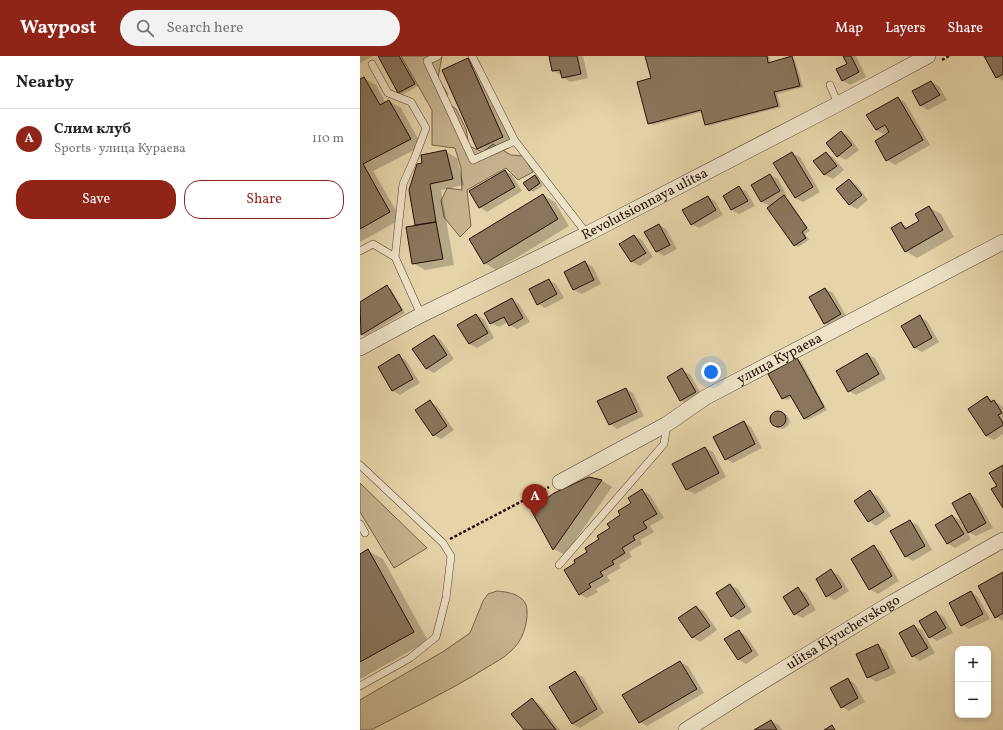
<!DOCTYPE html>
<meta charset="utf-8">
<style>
:root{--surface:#fff;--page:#f2f2f2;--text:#222;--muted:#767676;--line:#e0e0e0;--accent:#8f2418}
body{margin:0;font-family:Vollkorn,serif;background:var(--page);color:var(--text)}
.controls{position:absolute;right:12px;bottom:12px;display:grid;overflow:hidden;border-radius:8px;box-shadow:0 2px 6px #0003}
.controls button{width:36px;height:36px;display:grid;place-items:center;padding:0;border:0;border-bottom:1px solid var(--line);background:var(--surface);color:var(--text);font:20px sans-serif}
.you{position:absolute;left:351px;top:316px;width:14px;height:14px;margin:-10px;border:3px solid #fff;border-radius:50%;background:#1a73e8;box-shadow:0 0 0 6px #1a73e833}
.badge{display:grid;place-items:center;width:26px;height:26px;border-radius:50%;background:var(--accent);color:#fff;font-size:13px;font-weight:700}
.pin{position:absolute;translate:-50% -33px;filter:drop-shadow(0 1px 2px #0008)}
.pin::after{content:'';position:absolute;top:21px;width:14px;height:12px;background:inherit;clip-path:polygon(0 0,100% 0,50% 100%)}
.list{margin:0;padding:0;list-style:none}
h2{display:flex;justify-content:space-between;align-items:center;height:52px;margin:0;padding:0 16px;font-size:17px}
h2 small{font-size:13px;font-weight:400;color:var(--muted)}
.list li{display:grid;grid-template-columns:26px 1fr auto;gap:12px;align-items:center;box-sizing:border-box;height:60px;padding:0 16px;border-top:1px solid var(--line)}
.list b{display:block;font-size:15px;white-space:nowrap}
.list p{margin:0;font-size:13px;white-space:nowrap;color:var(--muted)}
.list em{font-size:13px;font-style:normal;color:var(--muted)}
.actions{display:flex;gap:8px;padding:12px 16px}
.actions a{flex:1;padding:9px 0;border:1px solid var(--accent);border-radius:16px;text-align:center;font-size:14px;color:var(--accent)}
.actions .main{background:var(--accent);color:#fff}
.icon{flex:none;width:22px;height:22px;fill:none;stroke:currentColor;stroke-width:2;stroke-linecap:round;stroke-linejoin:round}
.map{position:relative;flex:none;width:643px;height:674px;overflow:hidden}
header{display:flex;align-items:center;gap:24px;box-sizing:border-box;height:56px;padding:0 20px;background:var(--accent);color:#fff}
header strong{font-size:19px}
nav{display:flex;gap:22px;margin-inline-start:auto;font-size:14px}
.search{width:280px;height:36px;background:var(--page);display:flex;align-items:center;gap:10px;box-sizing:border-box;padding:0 14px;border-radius:22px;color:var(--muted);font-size:15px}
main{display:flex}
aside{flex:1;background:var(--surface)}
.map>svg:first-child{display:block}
.green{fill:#c5b38e;stroke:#76624a}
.shadow{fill:#0003}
.building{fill:#89765c;stroke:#261007}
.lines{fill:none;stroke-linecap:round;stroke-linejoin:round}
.service-casing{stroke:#564130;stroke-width:8}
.minor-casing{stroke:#564130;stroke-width:16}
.path{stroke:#261007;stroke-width:2.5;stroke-dasharray:3 2;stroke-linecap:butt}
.service{stroke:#eee3c8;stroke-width:7}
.minor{stroke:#eee3c8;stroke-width:15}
.labels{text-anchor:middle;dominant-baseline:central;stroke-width:3.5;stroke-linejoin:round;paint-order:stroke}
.street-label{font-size:14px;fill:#261007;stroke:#eee3c8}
</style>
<header>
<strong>Waypost</strong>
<div class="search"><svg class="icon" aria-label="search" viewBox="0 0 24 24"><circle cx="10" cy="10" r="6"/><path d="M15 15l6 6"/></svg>Search here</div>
<nav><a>Map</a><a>Layers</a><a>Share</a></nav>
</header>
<main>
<aside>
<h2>Nearby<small></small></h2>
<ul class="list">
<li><span class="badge">A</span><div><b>Слим клуб</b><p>Sports · улица Кураева</p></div><em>110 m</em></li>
</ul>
<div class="actions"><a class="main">Save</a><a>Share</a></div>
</aside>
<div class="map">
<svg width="643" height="674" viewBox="0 0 643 674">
<rect width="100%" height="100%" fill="#e5d4aa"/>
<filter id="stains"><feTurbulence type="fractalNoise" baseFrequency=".005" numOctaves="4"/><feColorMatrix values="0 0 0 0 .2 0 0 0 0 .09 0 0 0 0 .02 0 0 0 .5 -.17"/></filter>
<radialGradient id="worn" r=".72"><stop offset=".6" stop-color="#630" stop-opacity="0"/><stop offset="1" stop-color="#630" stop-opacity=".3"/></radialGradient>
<path class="green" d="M41,0H82L78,22L87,37L88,47L96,53L106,73L109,90L123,96L133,88L151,99L163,100L173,116L158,124L146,112L107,134L111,170L100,181L84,161L81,145L87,132L102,134L101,112L95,92L72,89V54Z
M0,427L67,492L34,512L0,456Z
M137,535C149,536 166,539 167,554C168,568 162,586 151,595C144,602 134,607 126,612C89,635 49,654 11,674H0V644L84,595L110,577L123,545L128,538Z"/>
<path class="shadow" d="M0,0H13L0,7Z
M19,0H41L58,30L42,39L39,37Z
M190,0H223L228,22L210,26L203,21L202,19H201L193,15Z
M286,0H409L411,7L432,2L435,4L443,31L417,38L421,51L349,70L345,68L342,56L293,69L289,67L292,23Z
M484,0H496L506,21L490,29L482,24L488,8Z
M625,0H643V25L637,21Z
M107,4L119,10L154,87L130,99L118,92Z
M4,22L16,29L26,47L29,45L41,52L62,90L13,115L41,163L0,186V24Z
M571,26L579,30L587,44L568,54L561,50L553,36Z
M538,42L545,46L570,89L535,109L527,104L531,77L530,75L524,78L516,74Z
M481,76L489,80L499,94L486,104L478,100Z
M85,95L97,102L104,129L81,134L94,209L65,214L53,207L57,170L50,134L63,108Z
M432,97L440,101L460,136L443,146L435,142Z
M466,97L473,101L484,114L473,123L465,119L455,106Z
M145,115L152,119L162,135L127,156L120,151Z
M410,119L418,123L427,140L425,141L428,143L450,175L445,178L449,184L438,191L435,189L410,150L402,146Z
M175,120L178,122L183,130L173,136L170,134Z
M489,124L497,129L508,144L497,153L489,149Z
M379,131L387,136L395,150L379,158L372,154L364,140Z
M183,139L195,146L209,170L136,214L125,207Z
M348,141L355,145L363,159L339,172L331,168Z
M569,151L581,158L594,181L557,202L545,195L541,167L549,172L560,165Z
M299,169L306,173L317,193L304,200L297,196L286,176Z
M275,180L282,184L293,201L280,210L272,206L261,189Z
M225,206L233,211L241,228L222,238L214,234L205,216Z
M188,224L196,228L204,242L185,252L178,248Z
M27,231L31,233L45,257L5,280L1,278L0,276V247Z
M465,233L473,237L488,263L472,271L465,267Z
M152,243L159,248L170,266L157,273L150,269L148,266L139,271L131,267Z
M116,259L124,263L134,282L117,292L110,288L98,269Z
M560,261L567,265L579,286L562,296L555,292Z
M74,280L81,284L94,303L74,317L67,313L54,294Z
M507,298L515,302L526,323L496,339L489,335Z
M39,300L46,304L60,327L40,339L33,335L19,311Z
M437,303L441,305L467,354L448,364L444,362L433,341L427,344L423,342Z
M322,314L330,318L343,341L329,349L321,345L308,322Z
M266,333L273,337L284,360L257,373L250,368Z
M627,341L642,350L643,352V378L634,384L626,380Z
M70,346L77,350L94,374L81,383L73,379Z
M417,356L423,357L427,359L430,365L428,370L423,373L417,372L413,370L410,364L412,359Z
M384,366L391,371L402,392L373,407L366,403Z
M345,392L353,396L366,421L335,438L327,434L314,408Z
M241,424L252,431L205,499L194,493L172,454Z
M282,434L290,439L304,462L290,470L294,476L280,484L282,488L269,496L272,501L259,509L261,512L247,520L250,525L236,533L238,536L227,542L219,538L217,507L229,496L251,473L273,448Z
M510,436L518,440L531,460L516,470L509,465Z
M610,438L617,443L633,472L616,480L606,475L611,483L595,492L588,488L577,469L592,460L600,464L603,470L604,469Z
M550,465L558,469L572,494L553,505L546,501Z
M514,491L521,495L539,525L518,538L510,533Z
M8,495L23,503L68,585L0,623V499Z
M471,515L479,519L489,535L475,544L467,540Z
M643,518V565L636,561Z
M370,529L378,533L392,556L379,564L371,560Z
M438,533L446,537L456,554L442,562L435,558Z
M611,536L618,541L630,563L609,573L602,569Z
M336,551L344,555L357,574L340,586L332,581Z
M576,556L584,561L593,577L577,585L570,581Z
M554,570L562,574L575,597L560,605L553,600Z
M379,575L386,580L399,599L386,608L378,603Z
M518,589L525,594L536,617L516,626L508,621Z
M320,606L328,610L344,637L287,670L280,666Z
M215,617L223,621L244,657L220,672L212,668Z
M488,623L495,628L505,646L489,655L482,651Z
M172,643L179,648L200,674H165Z
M411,665L419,669L422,674H396Z"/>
<path class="building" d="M18,0H39L55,28L38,37Z
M189,0H217L221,18L202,22L200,14L192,15Z
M285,0H407L408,7L432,0L440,30L414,36L418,50L345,69L341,54L288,68L277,26L291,22Z
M483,0H491L499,16L482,25L476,13L487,8Z
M624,0H643V18L636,22Z
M108,2L143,81L117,93L82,14Z
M4,21L20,49L29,44L51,83L3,108L30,156L0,173V23Z
M571,25L580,39L560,50L552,35Z
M538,41L563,84L526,105L515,85L529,76L525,69L516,74L506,59Z
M481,75L492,89L477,101L466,87Z
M86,94L93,123L70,128L76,166L55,169L49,134L57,108L62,107L61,99Z
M432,96L453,131L435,142L413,107Z
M466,96L477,110L464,119L453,105Z
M145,114L155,131L119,152L109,135Z
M410,118L420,135L401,146L391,129Z
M175,119L180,127L169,135L163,127Z
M489,123L502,139L489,149L476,133Z
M379,130L388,145L371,154L363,140Z
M183,138L198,163L124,208L109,183Z
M424,139L447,172L442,176L446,182L434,190L407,152Z
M348,140L356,154L331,169L322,154Z
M569,150L583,174L545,196L531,172L541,166L545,173L559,165L555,158Z
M76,166L83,203L52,208L46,171Z
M299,168L310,189L296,196L284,176Z
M274,179L286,197L271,206L259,188Z
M225,205L234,224L213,234L204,216Z
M189,223L197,238L177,249L169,233Z
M27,229L42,254L1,279L0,246Z
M465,232L481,258L464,268L449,241Z
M152,242L163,262L149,270L144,261L130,268L124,257Z
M116,258L128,277L109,288L97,269Z
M560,259L572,282L554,292L541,270Z
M74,279L87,299L66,313L52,293Z
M507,297L519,318L488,336L476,315Z
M39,298L53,323L32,335L18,311Z
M437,302L464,351L444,363L430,339L422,343L408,318Z
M322,312L336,336L320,345L307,321Z
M266,332L277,356L249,369L237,345Z
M627,340L631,346L634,344L642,357L638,359L643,367V369L626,380L608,353Z
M70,344L87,370L73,380L55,354Z
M410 363a8 8 0 1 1 16 0a8 8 0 1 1-16 0Z
M384,365L395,388L365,404L353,381Z
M345,391L359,417L326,434L312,408Z
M643,409V452L631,433L637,430L629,417Z
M229,421L242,424L193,494L171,454L194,437Z
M282,433L297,458L283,466L287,472L273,480L275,484L262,492L265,497L252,505L254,508L240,516L243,520L229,528L231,531L219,539L204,514L215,507L214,504L227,496L225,492L239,483L237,480L250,472L247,468L260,459L258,455L271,447L268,442Z
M510,434L524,456L508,466L494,445Z
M610,437L626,467L608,477L592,447Z
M592,459L604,478L587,488L575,469Z
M550,464L565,490L545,501L530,475Z
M514,489L532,520L509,534L491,503Z
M8,493L54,576L0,606V498Z
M471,513L482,531L466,541L456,523Z
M643,516V557L635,562L618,530Z
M370,528L385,551L371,561L356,537Z
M438,531L449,549L434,559L423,541Z
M611,535L623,558L601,570L589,547Z
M336,550L350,570L332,582L318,562Z
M576,555L586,572L569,582L559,565Z
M554,569L568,592L552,601L539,577Z
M379,574L392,595L378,604L364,583Z
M518,588L529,612L507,622L496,598Z
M320,605L337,633L279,667L262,639Z
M215,615L237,653L212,668L189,631Z
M488,622L498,642L481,652L470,632Z
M172,642L196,674H164L151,658Z
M411,664L417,674H394Z
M472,669L475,674H464Z"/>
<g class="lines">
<g class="service-casing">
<path id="service" d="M78,0L67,5L113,104L155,85
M112,0L155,85L227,178
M12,8L28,37L51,46L66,72L55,101L43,128L35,201L61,259
M470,29L478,48
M0,195L13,188L35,201
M0,409L83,487L91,500L86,542L76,581L50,602L0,630
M0,468L5,477
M199,509L304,388L307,369"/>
</g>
<g class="minor-casing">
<g id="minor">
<path id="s1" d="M0,292L61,259L227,178L478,48L568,0"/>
<path id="s2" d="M200,426L307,368L346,341L643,186"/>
<path id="s3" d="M326,674L389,634L533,546L643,484"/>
</g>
</g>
<path class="path" d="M582,4L589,0
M90,483L189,431"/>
<use href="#service" class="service"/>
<use href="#minor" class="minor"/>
</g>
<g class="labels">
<g class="street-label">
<text stroke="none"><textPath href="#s1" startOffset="319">Revolutsionnaya ulitsa</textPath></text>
<text stroke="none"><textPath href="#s2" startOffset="252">улица Кураева</textPath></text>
<text stroke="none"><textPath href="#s3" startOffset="185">ulitsa Klyuchevskogo</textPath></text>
</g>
</g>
<rect width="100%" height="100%" filter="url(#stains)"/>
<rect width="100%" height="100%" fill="url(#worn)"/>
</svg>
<div class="controls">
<button>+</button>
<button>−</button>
</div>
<div class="you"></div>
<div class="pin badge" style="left:175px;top:461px">A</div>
</div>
</main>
